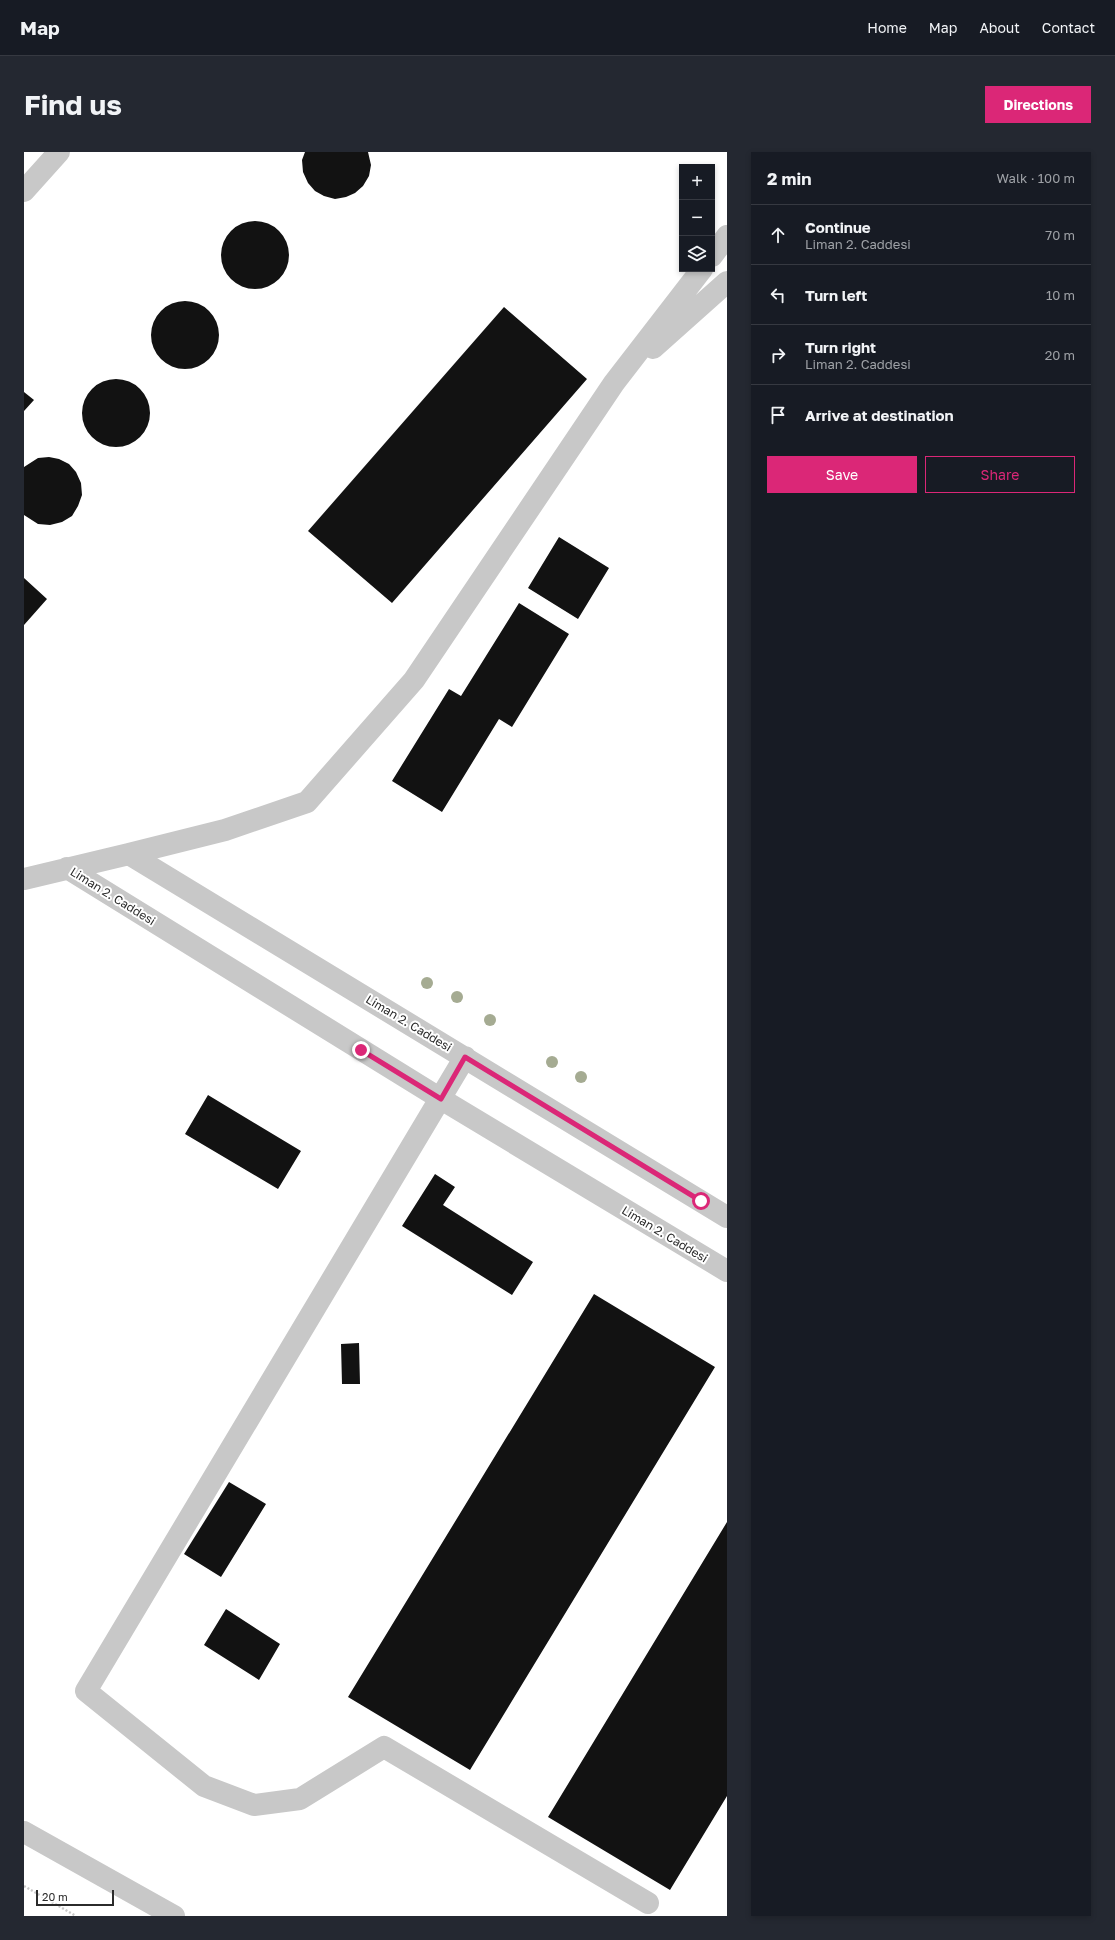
<!DOCTYPE html>
<meta charset="utf-8">
<style>
:root{--surface:#171b24;--page:#242831;--text:#f1f3f6;--muted:#9ea1a6;--line:#363941;--accent:#db2777}
body{margin:0;font-family:"Golos Text",sans-serif;background:var(--page);color:var(--text)}
.controls{position:absolute;right:12px;top:12px;display:grid;overflow:hidden;border-radius:0px;box-shadow:0 2px 6px #0003}
.controls button{width:36px;height:36px;display:grid;place-items:center;padding:0;border:0;border-bottom:1px solid var(--line);background:var(--surface);color:var(--text);font:20px sans-serif}
.scale{position:absolute;left:12px;bottom:10px;width:78px;box-sizing:border-box;padding-left:4px;border:2px solid #2b2b2b;border-top:0;font-size:11px;line-height:14px;white-space:nowrap;color:#2b2b2b;-webkit-text-stroke:3px #fff;paint-order:stroke}
.stop{position:absolute;width:12px;height:12px;margin:-9px;border:3px solid #db2777;border-radius:50%;background:#fff}
.stop.end{background:#db2777;border-color:#fff;box-shadow:0 1px 4px #0008}
.list{margin:0;padding:0;list-style:none}
h2{display:flex;justify-content:space-between;align-items:center;height:52px;margin:0;padding:0 16px;font-size:17px}
h2 small{font-size:13px;font-weight:400;color:var(--muted)}
.list li{display:grid;grid-template-columns:26px 1fr auto;gap:12px;align-items:center;box-sizing:border-box;height:60px;padding:0 16px;border-top:1px solid var(--line)}
.list b{display:block;font-size:15px;white-space:nowrap}
.list p{margin:0;font-size:13px;white-space:nowrap;color:var(--muted)}
.list em{font-size:13px;font-style:normal;color:var(--muted)}
.actions{display:flex;gap:8px;padding:12px 16px}
.actions a{flex:1;padding:9px 0;border:1px solid var(--accent);border-radius:0px;text-align:center;font-size:14px;color:var(--accent)}
.actions .main{background:var(--accent);color:#fff}
.icon{flex:none;width:22px;height:22px;fill:none;stroke:currentColor;stroke-width:2;stroke-linecap:round;stroke-linejoin:round}
.map{position:relative;flex:none;width:703px;height:1764px;overflow:hidden;border-radius:0px}
header{display:flex;align-items:center;gap:24px;box-sizing:border-box;height:56px;padding:0 20px;background:var(--surface);border-bottom:1px solid var(--line)}
header strong{font-size:19px}
nav{display:flex;gap:22px;margin-inline-start:auto;font-size:14px}
.intro{display:flex;align-items:center;justify-content:space-between;box-sizing:border-box;height:96px;padding:0 24px}
h1{margin:0;font-size:28px}
.button{padding:10px 18px;border-radius:0px;background:var(--accent);color:#fff;font-size:14px;font-weight:700}
main{display:flex;gap:24px;padding:0 24px}
aside{flex:1;background:var(--surface);border-radius:0px;box-shadow:0 2px 6px #0003}
.map>svg:first-child{display:block}
.building{fill:#121212}
.lines{fill:none;stroke-linecap:round;stroke-linejoin:round}
.path{stroke:#c8c8c8;stroke-width:2.5;stroke-dasharray:2 2;stroke-linecap:butt}
.minor{stroke:#c8c8c8;stroke-width:22}
.tree{fill:#a5ab92}
.route{stroke:#db2777;stroke-width:5}
.labels{text-anchor:middle;dominant-baseline:central;stroke-width:4;stroke-linejoin:round;paint-order:stroke}
.street-label{font-size:12px;fill:#2b2b2b;stroke:#fff}
</style>
<header>
<strong>Map</strong>
<nav><a>Home</a><a>Map</a><a>About</a><a>Contact</a></nav>
</header>
<div class="intro"><h1>Find us</h1><a class="button">Directions</a></div>
<main>
<div class="map">
<svg width="703" height="1764" viewBox="0 0 703 1764">
<rect width="100%" height="100%" fill="#fff"/>
<path class="building" d="M281,0H344L347,13L345,24L339,34L331,41L322,45L311,47L300,44L291,39L284,31L279,20L278,8Z
M197 103a34 34 0 1 1 68 0a34 34 0 1 1-68 0Z
M127 183a34 34 0 1 1 68 0a34 34 0 1 1-68 0Z
M480,155L563,227L368,451L284,379Z
M58 261a34 34 0 1 1 68 0a34 34 0 1 1-68 0Z
M0,240L10,248L0,259Z
M25,305L35,307L45,312L52,320L57,331L58,343L54,354L48,364L38,370L26,373L14,372L0,363V315L14,306Z
M535,385L585,416L554,467L504,436Z
M0,426L23,447L0,473Z
M495,451L545,482L488,575L475,567L418,660L368,629L425,537L437,544Z
M184,943L277,999L254,1037L161,982Z
M411,1022L431,1035L419,1053L509,1110L488,1143L378,1074Z
M570,1142L691,1215L446,1618L324,1545Z
M335,1191L336,1232H318L317,1192Z
M205,1330L242,1352L197,1425L160,1402Z
M703,1370V1644L646,1738L524,1665Z
M202,1457L256,1492L235,1528L180,1493Z"/>
<g class="lines">
<path class="path" d="M0,1734L52,1764"/>
<path class="minor" d="M0,39L35,0
M688,104L703,84
M629,196L703,130
M105,702L201,678L283,650L390,528L590,231L678,117
M43,716L417,947L703,1119
M0,727L105,702L703,1065
M441,905L62,1539L180,1634L230,1653L276,1647L360,1595L624,1751
M0,1680L150,1764"/>
</g>
<g class="tree">
<circle cx="403" cy="831" r="6"/>
<circle cx="433" cy="845" r="6"/>
<circle cx="466" cy="868" r="6"/>
<circle cx="528" cy="910" r="6"/>
<circle cx="557" cy="925" r="6"/>
</g>
<g class="lines">
<path class="route" d="M337,898L417,947L441,905L677,1049"/>
</g>
<g class="labels">
<g class="street-label">
<text transform="translate(89 744) rotate(32)">Liman 2. Caddesi</text>
<text transform="translate(385 871) rotate(31)">Liman 2. Caddesi</text>
<text transform="translate(641 1082) rotate(31)">Liman 2. Caddesi</text>
</g>
</g>
</svg>
<div class="controls">
<button>+</button>
<button>−</button>
<button><svg class="icon" aria-label="layers" viewBox="0 0 24 24"><path d="M12 4l9 5-9 5-9-5zM3 14l9 5 9-5"/></svg></button>
</div>
<div class="scale">20 m</div>
<div class="stop" style="left:677px;top:1049px"></div>
<div class="stop end" style="left:337px;top:898px"></div>
</div>
<aside>
<h2>2 min<small>Walk · 100 m</small></h2>
<ul class="list">
<li><svg class="icon" aria-label="ahead" viewBox="0 0 24 24"><path d="M12 20V5M6 11l6-6 6 6"/></svg><div><b>Continue</b><p>Liman 2. Caddesi</p></div><em>70 m</em></li>
<li><svg class="icon" aria-label="left" viewBox="0 0 24 24"><path d="M17 20v-9H6M10 6l-5 5 5 5"/></svg><div><b>Turn left</b></div><em>10 m</em></li>
<li><svg class="icon" aria-label="right" viewBox="0 0 24 24"><path d="M7 20v-9h11M14 6l5 5-5 5"/></svg><div><b>Turn right</b><p>Liman 2. Caddesi</p></div><em>20 m</em></li>
<li><svg class="icon" aria-label="arrive" viewBox="0 0 24 24"><path d="M6 21V4h12l-3 4 3 4H6"/></svg><div><b>Arrive at destination</b></div></li>
</ul>
<div class="actions"><a class="main">Save</a><a>Share</a></div>
</aside>
</main>
